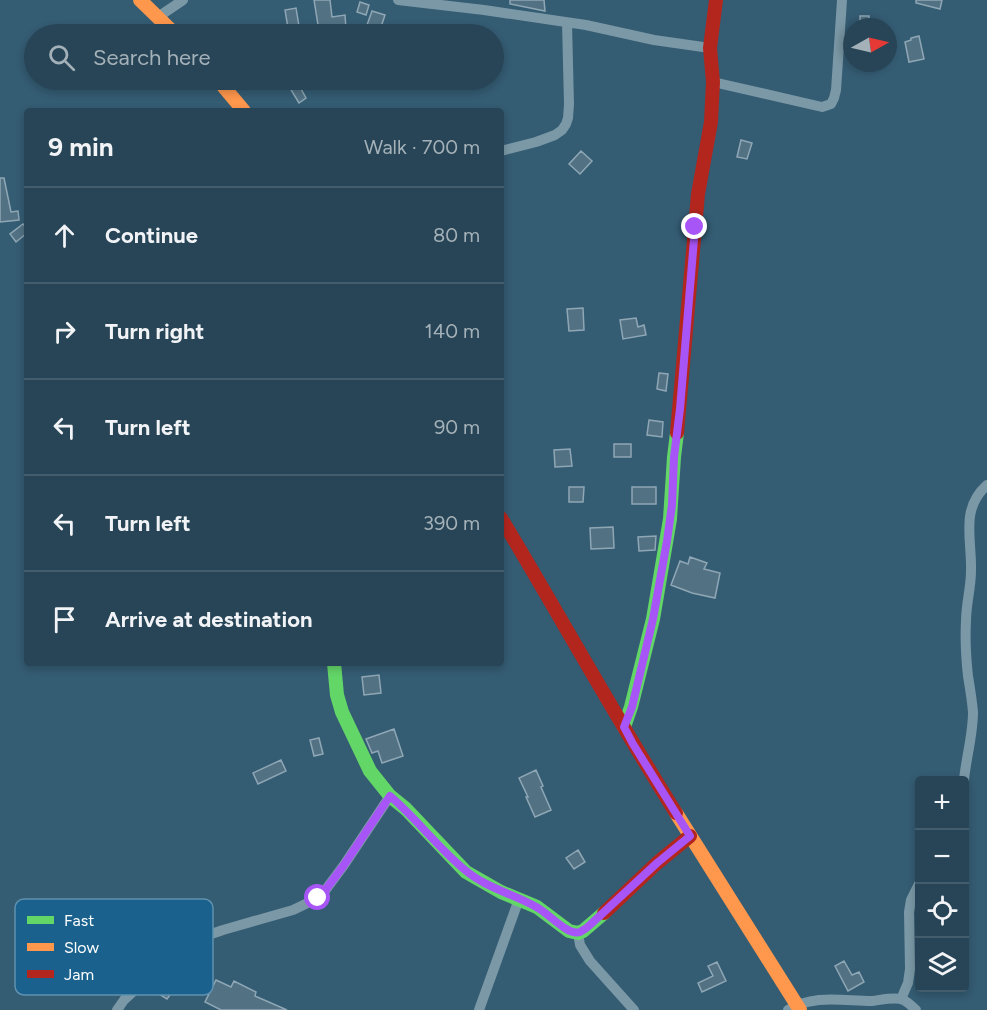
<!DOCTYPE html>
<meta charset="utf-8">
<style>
:root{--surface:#274556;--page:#2f4c5c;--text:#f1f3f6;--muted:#a4b1b9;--line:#435d6c}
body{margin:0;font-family:Figtree,sans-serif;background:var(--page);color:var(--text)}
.controls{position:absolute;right:18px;bottom:18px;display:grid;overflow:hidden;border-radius:6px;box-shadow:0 3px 9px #0003}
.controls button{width:54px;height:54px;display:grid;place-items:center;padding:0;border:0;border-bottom:2px solid var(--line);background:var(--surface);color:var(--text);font:30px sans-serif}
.compass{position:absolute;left:843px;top:18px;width:54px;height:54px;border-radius:50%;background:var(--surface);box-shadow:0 3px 9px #0003;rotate:82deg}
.stop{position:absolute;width:18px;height:18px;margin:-14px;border:4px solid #a855f7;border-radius:50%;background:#fff}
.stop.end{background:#a855f7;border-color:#fff;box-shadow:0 2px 6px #0008}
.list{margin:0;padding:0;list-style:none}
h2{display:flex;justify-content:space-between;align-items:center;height:78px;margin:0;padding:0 24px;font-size:26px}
h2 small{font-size:20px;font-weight:400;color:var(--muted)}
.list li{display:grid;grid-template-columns:39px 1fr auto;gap:18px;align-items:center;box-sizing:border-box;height:96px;padding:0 24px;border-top:2px solid var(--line)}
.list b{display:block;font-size:22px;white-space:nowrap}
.list em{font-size:20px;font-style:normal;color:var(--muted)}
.icon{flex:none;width:33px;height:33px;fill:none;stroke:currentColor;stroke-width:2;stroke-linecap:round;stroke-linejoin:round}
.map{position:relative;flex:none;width:987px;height:1010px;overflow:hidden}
.search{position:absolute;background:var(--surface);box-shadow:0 3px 9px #0003;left:24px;top:24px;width:480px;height:66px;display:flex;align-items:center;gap:15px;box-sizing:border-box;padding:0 21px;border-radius:33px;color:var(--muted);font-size:22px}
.panel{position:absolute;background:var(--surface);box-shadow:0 3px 9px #0003;left:24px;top:108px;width:480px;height:558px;border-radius:6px}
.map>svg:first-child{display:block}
.building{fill:#527284;stroke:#8fa7b5;stroke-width:1.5}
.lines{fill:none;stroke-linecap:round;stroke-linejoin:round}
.street{stroke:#7b98a6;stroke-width:10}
.fast{stroke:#63d668;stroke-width:14}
.slow{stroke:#ff974d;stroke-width:14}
.jam{stroke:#b3261e;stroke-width:14}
.route{stroke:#a855f7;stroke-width:8}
.key{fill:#1a628d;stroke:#5f91af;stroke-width:1.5}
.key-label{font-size:16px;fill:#fff}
</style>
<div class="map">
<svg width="987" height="1010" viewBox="0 0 987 1010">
<rect width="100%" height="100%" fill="#345c73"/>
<path class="building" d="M314,0H330L332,17L345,15L346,29L324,31V33L307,34L306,27L318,25Z
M510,0H544L545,11L510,4Z
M916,0H942L940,9L916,3Z
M360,2L369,5L366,15L357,12Z
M296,8L299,26L288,28L285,10Z
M372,11L385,15L380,30L367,25Z
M860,16H869V27H860Z
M919,36L924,59L909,62L905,42L911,40V38Z
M285,80H296L306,98L299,103Z
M741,140L752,143L747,159L737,157Z
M581,151L592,161L580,174L569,164Z
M0,178H4L11,212L18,211L19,220L0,222Z
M23,224L27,228V233L16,242L10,234Z
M583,308L584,330L569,331L567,309Z
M636,318L638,327L644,325L646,335L623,339L620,320Z
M659,373L668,374L666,391L657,389Z
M649,420L663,422L662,437L647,435Z
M614,444H631V457H614Z
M570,449L572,466L555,467L554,450Z
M569,487H584L583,502H569Z
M632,487H656V504H632Z
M613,527L614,548L591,549L590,528Z
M656,536L655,550L639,551L638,537Z
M690,557L707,563L704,569L720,573L715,598L692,593L671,585L680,561L688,564Z
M379,675L381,693L364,695L362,677Z
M394,729L403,756L382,763L378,751L372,753L366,739Z
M319,738L323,754L314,756L310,740Z
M281,760L286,771L258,784L253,773Z
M536,770L543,786L541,787L551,810L535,817L526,797H528L519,778Z
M578,850L585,862L574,869L566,858Z
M202,945L205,949L192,960L194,962L167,999L154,991L173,965L187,951Z
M844,961L852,975L859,972L864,982L848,991L835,966Z
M717,962L726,981L702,992L698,983L713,976L708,966Z
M216,980L231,987L234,981L256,992L255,996L287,1010H221L205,1002Z"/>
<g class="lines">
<path class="street" d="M398,0L484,10L586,25L654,40L710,48
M158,17L183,0
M713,82L822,107L831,104L834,98L836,90L842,0
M501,151L536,142L555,135L562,130L566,124L568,118L569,104L567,23
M964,780C966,758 973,735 973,712C972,700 970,688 968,676C966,658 965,639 966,621C966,604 971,588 971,571C972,539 960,509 987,485
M578,933L580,945L590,961L634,1010
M901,999L908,983L910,969L909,912L911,900L920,882
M117,1010L124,1000L183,945L191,941L223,930L293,910L318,898L324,892L344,865L390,796
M479,1010L519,899
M788,1010C814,994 843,1001 872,1001C881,1000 892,997 900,999C907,1000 911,1006 916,1010"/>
<path class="fast" d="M334,663L337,695L342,712L370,771L390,796L406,809L466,872L501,892L537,907L569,931L578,933L583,931L604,913
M624,727L631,707L653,619L670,519L674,457L677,433"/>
<path class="slow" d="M140,0L175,34
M218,80L244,111
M676,813L800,1010"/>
<path class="jam" d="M677,433L698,194L711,122L713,82L710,48L716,0
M501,518C560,616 615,716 676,813
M604,913L657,863L690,836"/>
</g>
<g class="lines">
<path class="route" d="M318,898L324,892L344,865L390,796C417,819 438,848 465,870C486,888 514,894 538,908C549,914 568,936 580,932C584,930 588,927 591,924L657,863L690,836L633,744L624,727L632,707L653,619L667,541L672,505L674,457L680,409L695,227"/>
</g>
<rect x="15" y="899" width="198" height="96" rx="9" class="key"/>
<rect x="27" y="916" width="27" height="8" fill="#63d668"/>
<rect x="27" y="943" width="27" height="8" fill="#ff974d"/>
<rect x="27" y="970" width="27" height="8" fill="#b3261e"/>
<g class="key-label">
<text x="64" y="926">Fast</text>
<text x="64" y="953">Slow</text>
<text x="64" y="980">Jam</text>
</g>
</svg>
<div class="controls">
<button>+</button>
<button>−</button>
<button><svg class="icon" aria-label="locate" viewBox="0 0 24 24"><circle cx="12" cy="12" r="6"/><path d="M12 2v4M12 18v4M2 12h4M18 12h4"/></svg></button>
<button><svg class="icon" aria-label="layers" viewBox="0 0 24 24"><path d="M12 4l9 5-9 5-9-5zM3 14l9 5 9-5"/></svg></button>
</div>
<svg class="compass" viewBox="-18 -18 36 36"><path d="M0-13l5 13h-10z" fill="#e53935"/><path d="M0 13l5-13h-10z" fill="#a4b1b9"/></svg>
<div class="stop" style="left:318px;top:898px"></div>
<div class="stop end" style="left:695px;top:227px"></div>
<div class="search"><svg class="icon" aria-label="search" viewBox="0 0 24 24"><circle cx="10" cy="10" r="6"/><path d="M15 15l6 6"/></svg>Search here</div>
<section class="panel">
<h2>9 min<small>Walk · 700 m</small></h2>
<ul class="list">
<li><svg class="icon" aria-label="ahead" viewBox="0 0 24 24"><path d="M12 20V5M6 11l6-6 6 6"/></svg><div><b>Continue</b></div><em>80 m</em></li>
<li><svg class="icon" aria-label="right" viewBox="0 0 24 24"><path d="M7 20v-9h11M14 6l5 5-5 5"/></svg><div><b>Turn right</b></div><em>140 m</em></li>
<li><svg class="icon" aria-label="left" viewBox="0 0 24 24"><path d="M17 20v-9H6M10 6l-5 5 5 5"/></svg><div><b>Turn left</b></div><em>90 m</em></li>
<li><svg class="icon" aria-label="left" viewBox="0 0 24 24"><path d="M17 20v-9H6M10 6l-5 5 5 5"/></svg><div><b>Turn left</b></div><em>390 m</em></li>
<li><svg class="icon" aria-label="arrive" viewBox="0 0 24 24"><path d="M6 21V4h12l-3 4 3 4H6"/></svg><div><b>Arrive at destination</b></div></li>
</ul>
</section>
</div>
